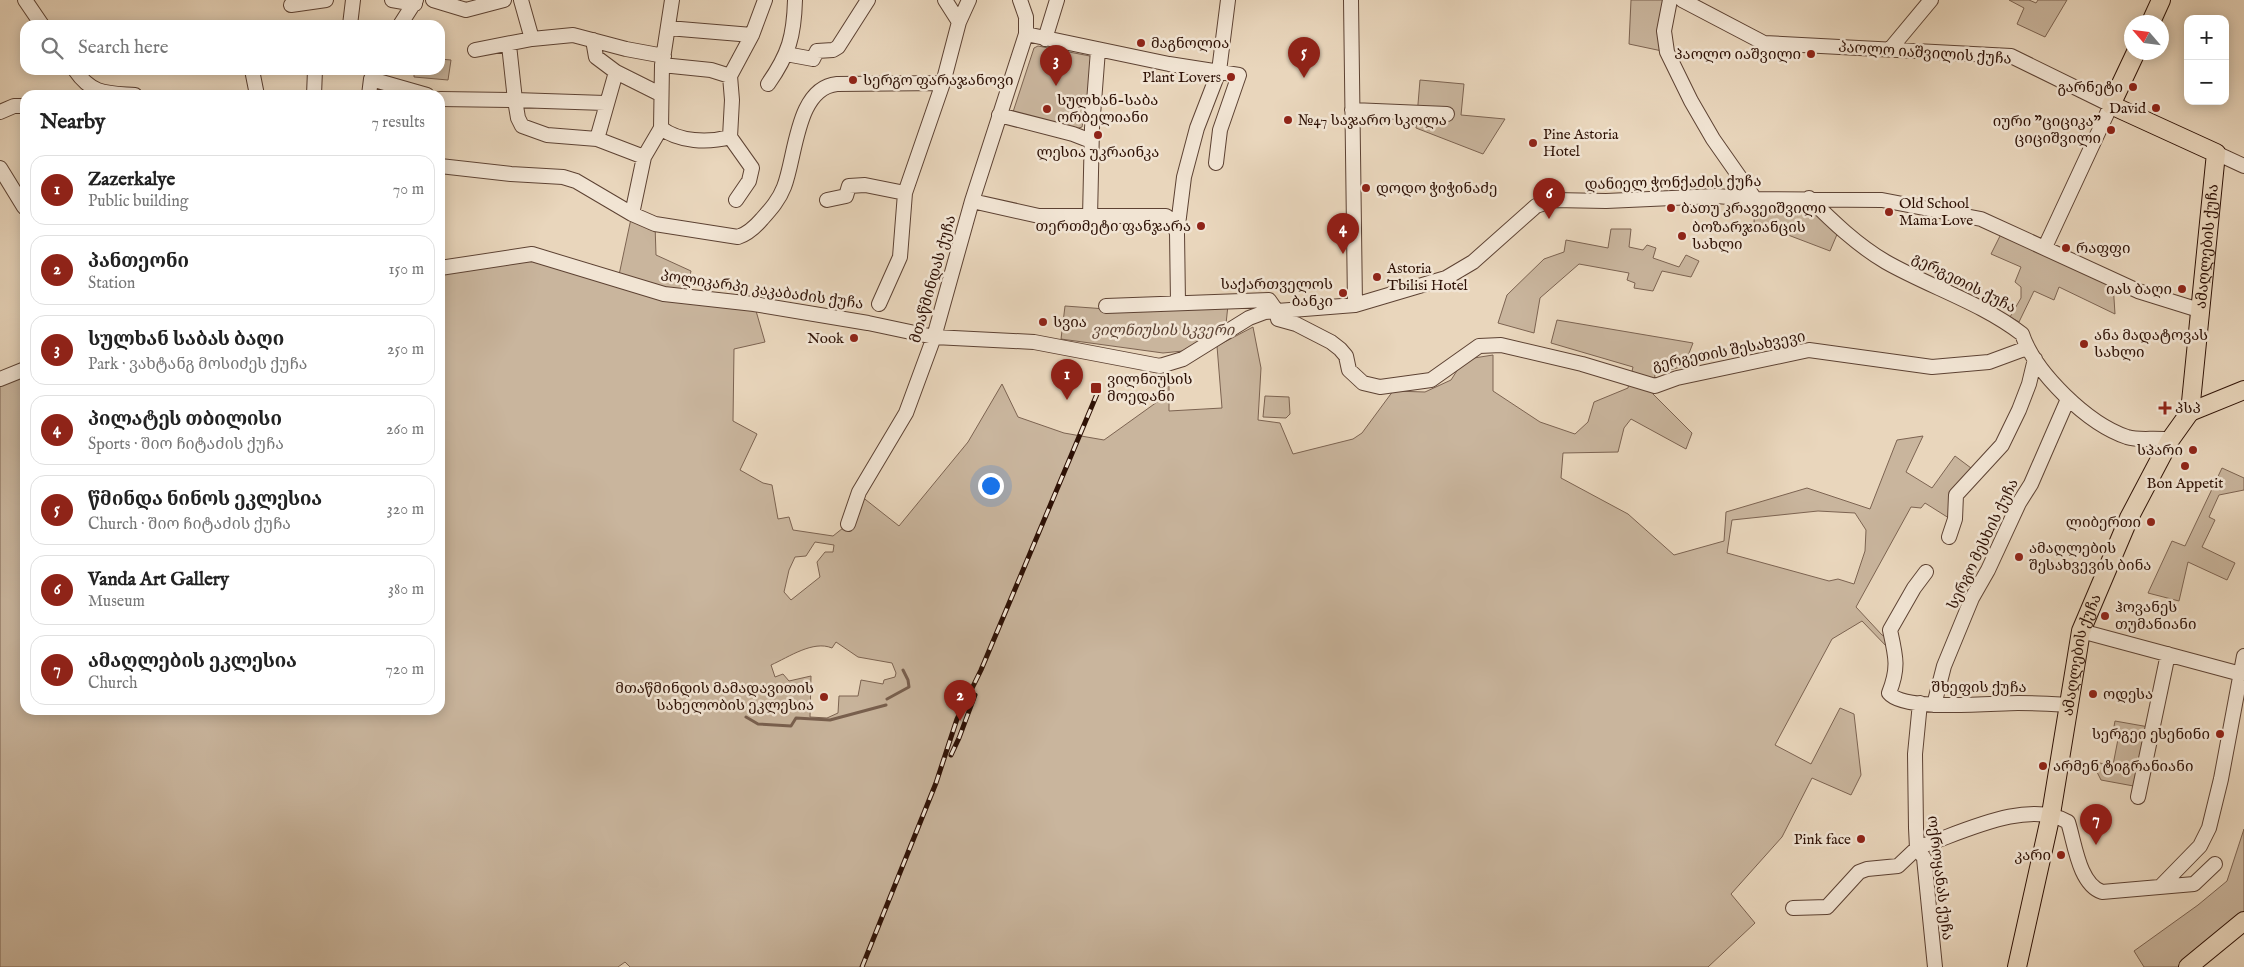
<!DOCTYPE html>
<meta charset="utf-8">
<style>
:root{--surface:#fff;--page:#f2f2f2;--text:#222;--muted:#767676;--line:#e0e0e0;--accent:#8f2418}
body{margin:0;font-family:"IM FELL English","Noto Serif Georgian",serif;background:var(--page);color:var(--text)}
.controls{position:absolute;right:15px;top:15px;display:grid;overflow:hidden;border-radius:10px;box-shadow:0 2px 12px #0003}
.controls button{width:45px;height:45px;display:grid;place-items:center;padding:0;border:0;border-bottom:1px solid var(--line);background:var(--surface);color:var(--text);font:25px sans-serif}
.compass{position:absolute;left:2124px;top:15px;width:45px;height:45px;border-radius:50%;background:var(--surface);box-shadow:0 2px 12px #0003;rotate:298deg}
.you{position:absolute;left:990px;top:485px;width:18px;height:18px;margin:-12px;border:4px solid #fff;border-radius:50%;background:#1a73e8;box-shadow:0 0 0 8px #1a73e833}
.badge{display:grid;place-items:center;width:32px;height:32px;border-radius:50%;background:var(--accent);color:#fff;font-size:16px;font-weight:700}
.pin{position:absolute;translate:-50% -41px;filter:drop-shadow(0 1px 2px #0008)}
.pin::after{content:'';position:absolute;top:26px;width:18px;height:15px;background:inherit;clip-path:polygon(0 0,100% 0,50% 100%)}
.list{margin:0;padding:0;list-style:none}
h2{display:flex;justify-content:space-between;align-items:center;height:65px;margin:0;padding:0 20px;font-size:21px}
h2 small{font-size:16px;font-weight:400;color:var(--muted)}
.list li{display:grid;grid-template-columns:32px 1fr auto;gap:15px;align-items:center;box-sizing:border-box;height:70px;margin:0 10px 10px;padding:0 10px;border:1px solid var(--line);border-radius:15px}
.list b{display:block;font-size:19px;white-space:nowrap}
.list p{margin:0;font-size:16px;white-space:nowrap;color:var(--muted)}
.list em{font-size:16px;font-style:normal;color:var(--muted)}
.icon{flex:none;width:28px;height:28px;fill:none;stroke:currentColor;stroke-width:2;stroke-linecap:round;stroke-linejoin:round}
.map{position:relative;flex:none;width:2244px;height:967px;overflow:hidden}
.search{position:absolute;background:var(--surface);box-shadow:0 2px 12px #0003;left:20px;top:20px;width:425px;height:55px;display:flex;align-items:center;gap:12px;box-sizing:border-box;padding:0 18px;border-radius:15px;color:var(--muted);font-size:19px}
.panel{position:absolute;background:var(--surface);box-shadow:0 2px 12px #0003;left:20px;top:90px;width:425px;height:625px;border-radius:15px}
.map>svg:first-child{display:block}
.green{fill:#c9b59d;stroke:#7c6351;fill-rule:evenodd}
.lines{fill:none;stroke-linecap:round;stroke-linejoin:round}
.stream{stroke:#785f4e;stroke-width:3}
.minor-casing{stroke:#5d4233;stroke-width:16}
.major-casing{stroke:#2e1105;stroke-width:20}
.minor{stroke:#f1e4d3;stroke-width:14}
.major{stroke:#e9d6bc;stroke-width:18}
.rail-casing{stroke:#2e1105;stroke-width:5}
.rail{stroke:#f1e4d3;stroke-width:3;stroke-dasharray:9;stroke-linecap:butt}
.poi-dot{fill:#8f2418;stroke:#f1e4d3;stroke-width:2}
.labels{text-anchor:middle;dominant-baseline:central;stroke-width:5;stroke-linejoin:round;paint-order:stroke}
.poi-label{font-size:15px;fill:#2e1105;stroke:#f1e4d3;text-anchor:start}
.street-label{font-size:15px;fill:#2e1105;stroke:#f1e4d3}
.park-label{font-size:15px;font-style:italic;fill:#5c4233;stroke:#f1e4d3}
</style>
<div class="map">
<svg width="2244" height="967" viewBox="0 0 2244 967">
<rect width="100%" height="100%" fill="#e9d6bc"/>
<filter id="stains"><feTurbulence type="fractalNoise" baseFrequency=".004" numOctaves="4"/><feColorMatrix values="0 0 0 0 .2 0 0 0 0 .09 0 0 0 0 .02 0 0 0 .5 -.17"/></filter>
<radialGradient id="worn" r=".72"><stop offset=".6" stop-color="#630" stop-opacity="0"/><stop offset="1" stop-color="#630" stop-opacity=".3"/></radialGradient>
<path class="green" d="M1631,0H1667L1662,51L1629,44Z
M2009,0H2029L2036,3L2038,0H2067L2045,37L2017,24L2024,8Z
M1038,46L1095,57L1082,127L1076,129L1013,112L1034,48Z
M440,59L451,60L448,80L414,77V70H440Z
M1420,80L1464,84L1461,115L1505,119L1483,154L1416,128Z
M1807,204L1838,232L1830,251L1754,222L1755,207Z
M632,214L655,224L656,255L691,271L687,288L689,292L754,304L765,342L734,349L733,421L757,434L740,470L763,483L772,485L778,519L789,517L793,530L833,536L848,524L861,496L899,526L968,442L1002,384L1018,417L1064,433L1104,440L1164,397V371L1169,366V411L1222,408L1217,346L1253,327L1261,368L1258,420L1280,423L1293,454L1353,439L1362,433L1393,391L1425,392L1451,380L1460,366L1474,358L1493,355V391L1540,422L1575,434L1588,422L1594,402L1628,388L1633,367L1551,343L1557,320L1693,343L1684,366L1655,374L1653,394L1692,433L1686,449L1631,419L1624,428L1618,452L1563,453L1561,478L1628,514L1674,555L1724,541L1726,512L1807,488L1870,509L1897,440L1923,436L1906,472L1932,488L1955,456L1975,471L1952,520L1925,503L1921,508L1911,507L1856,607L1882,635L1888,638L1889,649L1862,621L1832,639L1775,745L1811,764L1840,708L1854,714L1861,775L1851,795L1812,778L1782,837L1731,894L1755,923L1708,967H630L625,962L618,967H0V386L25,376V710H440V265L531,252L619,275ZM1818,511L1855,513L1866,530L1865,551L1854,584L1838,579L1829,581L1727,553L1732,520ZM815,542L834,545L833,552H825L817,562L820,577L791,600L784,592L789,570L795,557L806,556ZM836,642L858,657L892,663L896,673L895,677L884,680L883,684L861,680L858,696H839L838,713L827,718L810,717L811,676L789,681L783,674L775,677L771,665C789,657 813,640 832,648Z
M1611,229H1631L1629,247L1643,250L1647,245L1656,248L1653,258L1679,267L1686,255L1699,261L1691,277L1662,271L1653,291L1634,288L1635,283L1627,280L1629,273L1579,264L1540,298L1534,333L1498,323L1507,295L1544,259L1564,252L1566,240L1608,248Z
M2002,232L2113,283L2115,314L2059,287L2054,300L2034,291L2019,322L2010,317L2021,298V287L2015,282L2021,267L1991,254Z
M1228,305L1226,324L1183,351L1163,353L1061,339L1065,306L1120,310Z
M1265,396L1289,397L1290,414L1286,418L1263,417Z
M2222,468L2244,478V490L2219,495L2209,517L2215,520L2202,547L2235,563L2227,580L2188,562L2179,601L2148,593L2172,541L2185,546Z
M2115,721L2149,727L2139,787L2101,780L2097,772L2099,763L2113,765L2119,734L2113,732Z
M2244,829V921L2188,967H2144L2134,951L2198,905L2227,881Z"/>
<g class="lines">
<path class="stream" d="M887,699L909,687L908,680L903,670
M746,717L758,724L791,726L796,718L830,720L886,705"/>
<g class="minor-casing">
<path id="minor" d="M25,0L42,25
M392,0L415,4
M433,0L466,10L504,0
M521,0L532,39
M1351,0L1355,305
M1670,0L1664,31L1667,52L1691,101L1713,139L1755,199
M1682,0L1764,43L2011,56L2111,105L2045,247
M291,5L326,0
M959,22L969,0
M350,25L353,0
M400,25L416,0
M668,28L752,35
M1026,34L1169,64L1239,75L1220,130L1216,163
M1045,39L1057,0
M593,40L596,57L616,72L660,94
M509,45L515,100L605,103
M1891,48L1931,0
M475,50L532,39L573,35L626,49L664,56
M786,54L813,59L817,51L833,50L838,47L868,0
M662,65L711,70L730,76
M75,70C92,95 107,93 135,95
M252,70L257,95
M371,79L427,95
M768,84C789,54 794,36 795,0
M314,95L315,70
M369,95L371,79L375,70
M440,99L515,100L518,118L522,126L547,135L597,139L644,157
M1352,110L1447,114
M0,112L14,106H25
M999,115L1073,134L1091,141
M661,128L662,65L672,0
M661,128C679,142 708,143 730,137
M597,139L616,72
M2216,153L2244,166
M440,166L511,174L563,177L576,181L632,214L655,224L738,237C747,234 756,226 762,219C771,209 779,200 784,187C796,157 796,88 837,84L943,83
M0,168L24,207
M1809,198C1832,221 1857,245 1886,262C1930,287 1982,303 2022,334C2035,373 2088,424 2127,437C2140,441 2156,437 2170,440
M736,200L749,181L752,168L730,137L732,100L730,76L752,35L765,0
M827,200L846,196L849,186L865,185L905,193
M972,201L1039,216H1166L1171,220L1177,233
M632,214L644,157L661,128
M1090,217L1092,128L1098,50
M440,268L532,254L664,294L754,304L868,323L934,337L1034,342L1160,366L1183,359L1249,318L1265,312L1355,305L1446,278L1473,262L1536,206L1554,200L1606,201L1716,196L1755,199L1882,200L1981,219L2138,291L2199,310
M1178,302L1177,233L1184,177L1197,128L1219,71L1228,0
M879,304L900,257L905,193L943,83L959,22L945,0
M1106,306L1269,300L1276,310L1278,319L1296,324L1331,342L1340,349L1346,356L1349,370L1363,383L1380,387L1431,380L1479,346L1501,345L1582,364L1655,386L1677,378L1809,350L1932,367L1989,362L2027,348
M0,379L25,369
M848,524L859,492L906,413L934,337L972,201L1026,34V17L1020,0
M1949,537L1955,519L1956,495L2002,445L2019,410L2029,384L2035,359
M1926,572L1914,588L1890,630C1896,657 1899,668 1889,693C1904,712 1993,703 2018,703C2035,703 2051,704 2068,705
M2081,631L2241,674
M1920,703L1915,754L1916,828L1917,848L1924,858L1935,967
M1934,705L1944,666L1972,598L1988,570L2019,503L2031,484L2068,399
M2138,797L2168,654
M1917,843L1925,845C1965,831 2029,799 2068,822C2075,844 2079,884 2102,892L2194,884L2215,864
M2162,885L2200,846L2209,828L2221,779L2244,656
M1793,908L1827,907L1859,872L1867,869L1898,866L1917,848"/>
</g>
<g class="major-casing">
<g id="major">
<path d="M2151,22L2161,0"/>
<path d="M2190,412L2244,390"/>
<path id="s1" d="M2017,967L2051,814L2081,631L2129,518L2170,440L2190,412L2216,153L2111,105L2136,52"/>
<path d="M2188,967L2244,921"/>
</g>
</g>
<use href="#minor" class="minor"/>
<use href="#major" class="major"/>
<g class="rail-casing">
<path id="rail" d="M951,755L959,738L975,695
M862,967L936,783L957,719L981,670L1097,394"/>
</g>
<use href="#rail" class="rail"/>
</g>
<g class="poi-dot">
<circle cx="1141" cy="43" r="5"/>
<circle cx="1811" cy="54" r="5"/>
<circle cx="1231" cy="77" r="5"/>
<circle cx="853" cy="80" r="5"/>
<circle cx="2133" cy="87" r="5"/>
<circle cx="2156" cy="108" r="5"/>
<circle cx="1047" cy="109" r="5"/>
<circle cx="1288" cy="120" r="5"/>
<circle cx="2111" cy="130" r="5"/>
<circle cx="1098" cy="135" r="5"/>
<circle cx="1533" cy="143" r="5"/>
<circle cx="1366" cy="188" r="5"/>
<circle cx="1671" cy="208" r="5"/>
<circle cx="1889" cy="212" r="5"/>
<circle cx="1201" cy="226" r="5"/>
<circle cx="1682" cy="236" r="5"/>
<circle cx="2066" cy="248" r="5"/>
<circle cx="1377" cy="277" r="5"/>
<circle cx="2182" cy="289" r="5"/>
<circle cx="1343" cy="293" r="5"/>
<circle cx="1043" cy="322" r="5"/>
<circle cx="854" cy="338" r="5"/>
<circle cx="2084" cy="344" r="5"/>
<rect x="1090" y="382" width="12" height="12" rx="2.5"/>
<path d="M2162.5 400.5h5v5h5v5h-5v5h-5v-5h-5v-5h5z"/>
<circle cx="2193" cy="450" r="5"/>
<circle cx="2185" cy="466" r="5"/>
<circle cx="2151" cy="522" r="5"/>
<circle cx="2019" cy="557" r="5"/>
<circle cx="2105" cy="616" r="5"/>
<circle cx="2093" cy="694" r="5"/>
<circle cx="824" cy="697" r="5"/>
<circle cx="2220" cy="734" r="5"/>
<circle cx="2043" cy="766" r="5"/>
<circle cx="1861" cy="839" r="5"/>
<circle cx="2061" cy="855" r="5"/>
</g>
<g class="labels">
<g class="poi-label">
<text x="1151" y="43">მაგნოლია</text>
<text x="1801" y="54" text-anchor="end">პაოლო იაშვილი</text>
<text x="1221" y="77" text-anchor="end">Plant Lovers</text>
<text x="863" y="80">სერგო ფარაჯანოვი</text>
<text x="2123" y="87" text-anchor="end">გარნეტი</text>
<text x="1057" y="100">სულხან-საბა<tspan x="1057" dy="17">ორბელიანი</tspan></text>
<text x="2146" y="108" text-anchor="end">David</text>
<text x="1298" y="120">№47 საჯარო სკოლა</text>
<text x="2101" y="121" text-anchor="end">იური "ციციკა"<tspan x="2101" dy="17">ციციშვილი</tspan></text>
<text x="1543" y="134">Pine Astoria<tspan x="1543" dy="17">Hotel</tspan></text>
<text x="1098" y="152" text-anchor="middle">ლესია უკრაინკა</text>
<text x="1376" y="188">დოდო ჭიჭინაძე</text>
<text x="1899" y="203">Old School<tspan x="1899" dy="17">Mama Love</tspan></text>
<text x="1681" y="208">ბათუ კრავეიშვილი</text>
<text x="1191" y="226" text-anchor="end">თერთმეტი ფანჯარა</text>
<text x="1692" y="227">ბოზარჯიანცის<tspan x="1692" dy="17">სახლი</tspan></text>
<text x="2076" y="248">რაფფი</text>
<text x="1387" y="268">Astoria<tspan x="1387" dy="17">Tbilisi Hotel</tspan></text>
<text x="1333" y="284" text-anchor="end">საქართველოს<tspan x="1333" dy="17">ბანკი</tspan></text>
<text x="2172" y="289" text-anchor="end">იას ბაღი</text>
<text x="1053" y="322">სვია</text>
<text x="2094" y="335">ანა მადატოვას<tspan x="2094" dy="17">სახლი</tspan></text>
<text x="844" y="338" text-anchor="end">Nook</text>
<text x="1107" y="379">ვილნიუსის<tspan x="1107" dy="17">მოედანი</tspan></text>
<text x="2175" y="408">პსპ</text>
<text x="2183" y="450" text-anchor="end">სპარი</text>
<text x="2185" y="483" text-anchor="middle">Bon Appetit</text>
<text x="2141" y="522" text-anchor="end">ლიბერთი</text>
<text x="2029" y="548">ამაღლების<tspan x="2029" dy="17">შესახვევის ბინა</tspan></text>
<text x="2115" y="607">ჰოვანეს<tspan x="2115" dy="17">თუმანიანი</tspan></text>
<text x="814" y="688" text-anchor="end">მთაწმინდის მამადავითის<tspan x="814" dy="17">სახელობის ეკლესია</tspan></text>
<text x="2103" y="694">ოდესა</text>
<text x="2210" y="734" text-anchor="end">სერგეი ესენინი</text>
<text x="2053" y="766">არმენ ტიგრანიანი</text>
<text x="1851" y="839" text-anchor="end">Pink face</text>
<text x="2051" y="855" text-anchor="end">კარი</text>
</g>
<g class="street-label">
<text transform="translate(1925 53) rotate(4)">პაოლო იაშვილის ქუჩა</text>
<text transform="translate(1673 183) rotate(-1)">დანიელ ჭონქაძის ქუჩა</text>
<text stroke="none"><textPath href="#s1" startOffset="754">ამაღლების ქუჩა</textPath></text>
<text transform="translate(933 279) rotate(-74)">მთაწმინდას ქუჩა</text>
<text transform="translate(1964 283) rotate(27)">გერგეთის ქუჩა</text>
<text transform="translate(762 290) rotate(8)">პოლიკარპე კაკაბაძის ქუჩა</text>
<text transform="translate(1729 351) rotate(-11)">გერგეთის შესახვევი</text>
<text transform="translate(1983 544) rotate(-64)">სერგო მესხის ქუჩა</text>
<text stroke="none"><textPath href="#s1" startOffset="319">ამაღლების ქუჩა</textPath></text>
<text x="1979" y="687">შხეფის ქუჩა</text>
<text transform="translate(1940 878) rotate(83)">ოქროყანას ქუჩა</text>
</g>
<g class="park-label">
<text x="1163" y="330">ვილნიუსის სკვერი</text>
</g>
</g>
<rect width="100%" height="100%" filter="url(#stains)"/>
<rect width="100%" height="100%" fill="url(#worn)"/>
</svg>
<div class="controls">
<button>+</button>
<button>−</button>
</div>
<svg class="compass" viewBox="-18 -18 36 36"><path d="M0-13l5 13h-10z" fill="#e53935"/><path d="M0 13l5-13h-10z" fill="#767676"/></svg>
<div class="you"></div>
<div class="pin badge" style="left:1067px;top:400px">1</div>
<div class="pin badge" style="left:960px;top:721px">2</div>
<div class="pin badge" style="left:1056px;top:86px">3</div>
<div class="pin badge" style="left:1343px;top:254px">4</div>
<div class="pin badge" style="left:1304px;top:78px">5</div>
<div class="pin badge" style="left:1549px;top:219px">6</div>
<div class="pin badge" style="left:2096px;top:845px">7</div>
<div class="search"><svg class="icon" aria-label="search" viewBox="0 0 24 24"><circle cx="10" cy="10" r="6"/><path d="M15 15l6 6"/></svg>Search here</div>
<section class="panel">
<h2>Nearby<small>7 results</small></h2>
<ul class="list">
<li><span class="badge">1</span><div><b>Zazerkalye</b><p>Public building</p></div><em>70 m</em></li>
<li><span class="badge">2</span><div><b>პანთეონი</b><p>Station</p></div><em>150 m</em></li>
<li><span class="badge">3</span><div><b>სულხან საბას ბაღი</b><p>Park · ვახტანგ მოსიძეს ქუჩა</p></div><em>250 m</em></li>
<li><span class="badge">4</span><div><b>პილატეს თბილისი</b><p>Sports · შიო ჩიტაძის ქუჩა</p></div><em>260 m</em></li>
<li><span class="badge">5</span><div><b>წმინდა ნინოს ეკლესია</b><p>Church · შიო ჩიტაძის ქუჩა</p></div><em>320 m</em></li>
<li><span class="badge">6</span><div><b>Vanda Art Gallery</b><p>Museum</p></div><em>380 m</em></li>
<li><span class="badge">7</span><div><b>ამაღლების ეკლესია</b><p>Church</p></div><em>720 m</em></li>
</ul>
</section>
</div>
